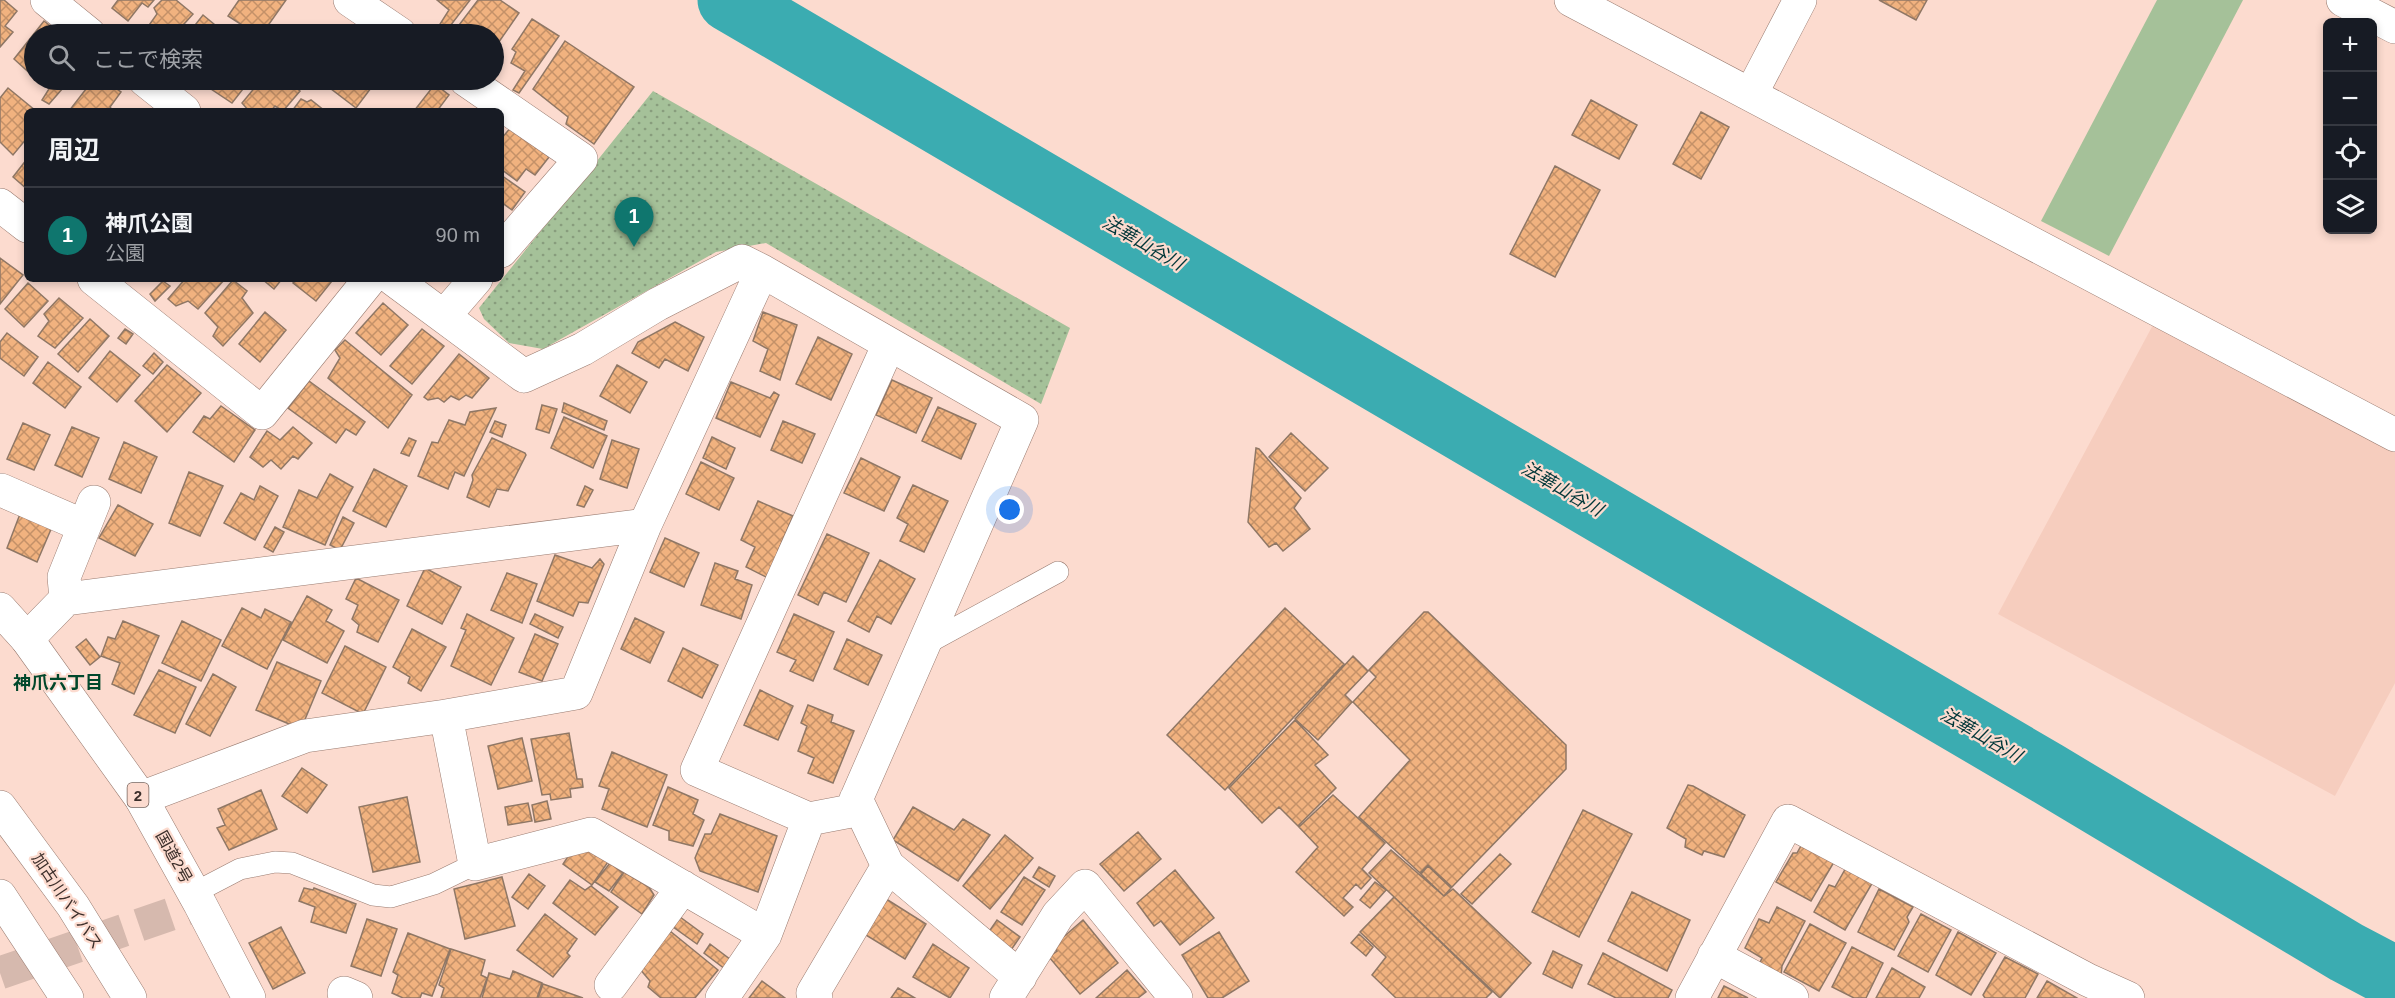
<!DOCTYPE html>
<html lang="ja">
<meta charset="utf-8">
<style>
:root{--surface:#171b24;--page:#242831;--text:#f1f3f6;--muted:#9ea1a6;--line:#363941;--accent:#0f766e}
body{margin:0;font-family:Arial,"Noto Sans JP",sans-serif;background:var(--page);color:var(--text)}
.controls{position:absolute;right:18px;top:18px;display:grid;overflow:hidden;border-radius:9px;box-shadow:0 3px 9px #0003}
.controls button{width:54px;height:54px;display:grid;place-items:center;padding:0;border:0;border-bottom:2px solid var(--line);background:var(--surface);color:var(--text);font:30px sans-serif}
.you{position:absolute;left:1010px;top:510px;width:21px;height:21px;margin:-15px;border:4px solid #fff;border-radius:50%;background:#1a73e8;box-shadow:0 0 0 9px #1a73e833}
.badge{display:grid;place-items:center;width:39px;height:39px;border-radius:50%;background:var(--accent);color:#fff;font-size:20px;font-weight:700}
.pin{position:absolute;translate:-50% -50px;filter:drop-shadow(0 2px 3px #0008)}
.pin::after{content:'';position:absolute;top:32px;width:21px;height:18px;background:inherit;clip-path:polygon(0 0,100% 0,50% 100%)}
.list{margin:0;padding:0;list-style:none}
h2{display:flex;justify-content:space-between;align-items:center;height:78px;margin:0;padding:0 24px;font-size:26px}
h2 small{font-size:20px;font-weight:400;color:var(--muted)}
.list li{display:grid;grid-template-columns:39px 1fr auto;gap:18px;align-items:center;box-sizing:border-box;height:96px;padding:0 24px;border-top:2px solid var(--line)}
.list b{display:block;font-size:22px;white-space:nowrap}
.list p{margin:0;font-size:20px;white-space:nowrap;color:var(--muted)}
.list em{font-size:20px;font-style:normal;color:var(--muted)}
.icon{flex:none;width:33px;height:33px;fill:none;stroke:currentColor;stroke-width:2;stroke-linecap:round;stroke-linejoin:round}
.map{position:relative;flex:none;width:2395px;height:998px;overflow:hidden}
.search{position:absolute;background:var(--surface);box-shadow:0 3px 9px #0003;left:24px;top:24px;width:480px;height:66px;display:flex;align-items:center;gap:15px;box-sizing:border-box;padding:0 21px;border-radius:33px;color:var(--muted);font-size:22px}
.panel{position:absolute;background:var(--surface);box-shadow:0 3px 9px #0003;left:24px;top:108px;width:480px;height:174px;border-radius:9px}
.map>svg:first-child{display:block}
.built{fill:#f6cdbe}
.grass{fill:#a5c199}
.park{fill:url(#park-dots)}
.lines{fill:none;stroke-linecap:round;stroke-linejoin:round}
.river{stroke:#3bacb1;stroke-width:63}
.building{fill:url(#building-cross-hatch);stroke:#8f7765;stroke-width:1.5}
.minor-tunnel{stroke:#d6b9ae;stroke-width:33;stroke-dasharray:33 16;stroke-linecap:butt}
.service-casing{stroke:#997b70;stroke-width:22}
.minor-casing{stroke:#997b70;stroke-width:34}
.trunk-casing{stroke:#997b70;stroke-width:34}
.motorway-casing{stroke:#997b70;stroke-width:34}
.service{stroke:#fff;stroke-width:21}
.minor{stroke:#fff;stroke-width:33}
.trunk{stroke:#fff;stroke-width:33}
.motorway{stroke:#fff;stroke-width:33}
.labels{text-anchor:middle;dominant-baseline:central;stroke-width:4.5;stroke-linejoin:round;paint-order:stroke}
.shield{fill:#fcdbcf;stroke:#76635c;stroke-width:1.5}
.shield-label{font-size:15px;font-weight:bold;fill:#3c2f2b}
.street-label{font-size:16px;fill:#3c2f2b;stroke:#fcdbcf}
.water-label{font-size:18px;font-style:italic;fill:#003638;stroke:#fcdbcf}
.neighbourhood-label{font-size:18px;font-weight:bold;fill:#00472b;stroke:#fcdbcf}
</style>
<div class="map">
<svg width="2395" height="998" viewBox="0 0 2395 998">
<defs>
<pattern id="park-dots" width="8" height="8" patternUnits="userSpaceOnUse" patternTransform="scale(1.5)"><rect width="8" height="8" fill="#a5c199"/><path d="M2 2h.1M6 6h.1" fill="none" stroke="#889d7d" stroke-width="1.8" stroke-linecap="round"/></pattern>
<pattern id="building-cross-hatch" width="8" height="8" patternUnits="userSpaceOnUse" patternTransform="scale(1.5)"><rect width="8" height="8" fill="#f1b27f"/><path d="M0 0l8 8M0 8l8-8" fill="none" stroke="#c49168"/></pattern>
</defs>
<rect width="100%" height="100%" fill="#fcdbcf"/>
<path class="built" d="M2154,323L2395,450V683L2335,796L1998,614Z"/>
<path class="grass" d="M2157,0H2243L2109,256L2041,221Z"/>
<path class="park" d="M653,91L1070,328L1041,404L766,243L716,252L543,349L509,343L484,319L479,308Z"/>
<g class="lines">
<path class="river" d="M729,0L2047,773L2346,952L2395,978"/>
</g>
<path class="building" d="M0,0H4L17,11L5,26L13,32L0,47Z
M118,0H154L148,7L142,3L128,21L112,8Z
M162,0H176L193,14L175,34H156L147,28L157,14L154,8Z
M239,0H286L262,34H256L228,16Z
M470,0L444,34L435,32L449,10L437,0Z
M478,0H500L519,13L494,49V34L453,33Z
M1879,0H1927L1916,20Z
M203,15L226,34H188Z
M532,19L559,36L519,93L513,90L525,71L511,63L516,52L512,49Z
M44,21L61,34H34V77L14,59Z
M565,41L634,87L594,144L566,124L568,117L533,89Z
M38,80H70L49,104L42,100L49,89Z
M93,80H104L121,92L110,107L113,111H69Z
M217,80H250L232,103L211,89Z
M261,80H287L300,91L283,111L275,106L271,111H249L242,103Z
M330,80H377L356,108L326,85Z
M435,84L449,95L437,111H414Z
M8,88L36,111H27V138L13,155L0,142V98Z
M301,99L307,102L311,100L325,111H292Z
M1591,100L1637,125L1619,159L1572,135Z
M1701,112L1729,127L1701,179L1673,164Z
M512,126L549,157L535,175L526,169L517,181L501,169V139Z
M27,159V189L13,177Z
M1555,166L1600,190L1555,277L1510,254Z
M501,175L525,192L512,210L501,202Z
M0,258L23,275L0,304Z
M185,279H225L198,309L188,301L176,306L168,299Z
M262,279H282L274,289Z
M297,279H329L332,281L316,301L293,283Z
M233,280L247,291L242,298L253,313L223,346L213,336L218,327L205,313Z
M163,281L170,286L155,301L150,294Z
M28,283L48,301L24,327L5,309Z
M59,298L83,318L55,348L38,336L49,321L44,314Z
M383,303L408,325L381,355L356,333Z
M265,312L286,330L260,362L239,344Z
M763,312L797,325L780,380L760,371L768,349L753,341Z
M90,319L109,336L78,372L58,354Z
M675,322L704,337L688,371L665,359L659,368L632,353L638,342Z
M125,329L133,334L126,344L118,338Z
M422,329L444,346L412,384L390,366Z
M7,333L38,357L24,376L0,358V342Z
M818,337L852,354L831,400L796,384Z
M345,340L412,395L388,428L328,378L340,358L335,350Z
M110,351L140,375L117,402L89,378Z
M154,353L163,362L153,374L143,366Z
M459,354L489,378L472,398L466,395L459,400L451,396L444,402L438,398L428,400L424,397Z
M48,362L81,387L65,408L33,383Z
M167,365L201,393L167,432L135,401Z
M617,365L647,382L630,413L600,396Z
M892,380L932,398L916,433L876,415Z
M309,381L365,422L356,435L346,429L336,443L288,408Z
M731,382L770,398L774,392L779,395L760,437L716,418Z
M564,403L607,421L604,430L562,412Z
M542,405L557,409L549,433L536,429Z
M221,406L255,430L234,462L193,432L204,416L210,419Z
M938,407L976,424L961,459L922,441Z
M496,408L464,476L455,472L448,489L418,476L432,442L438,443L449,420L465,425L470,412Z
M564,417L607,436L593,468L551,448Z
M495,421L506,425L502,437L490,432Z
M783,421L815,434L802,463L771,450Z
M23,423L50,435L34,470L7,459Z
M72,427L99,438L82,477L55,465Z
M293,427L312,443L298,459L293,456L281,469L271,460L263,467L250,457L267,431L280,440Z
M1291,433L1328,468L1305,491L1269,457Z
M712,437L735,448L726,469L703,458Z
M409,438L416,441L409,456L401,453Z
M492,438L525,453L526,455L508,491L497,489L489,507L467,497L473,480L472,475Z
M612,440L639,449L627,488L600,479Z
M124,442L157,457L141,493L109,479Z
M1256,448L1259,449L1301,498L1294,508L1310,529L1283,551L1276,543L1269,547L1248,522Z
M861,458L900,477L884,511L844,493Z
M701,462L734,478L719,510L686,494Z
M374,469L407,486L386,527L353,511Z
M189,472L223,486L200,536L169,523Z
M330,474L353,487L340,511L325,545L283,527L299,490L317,498Z
M913,485L948,501L924,552L900,541L908,524L897,518Z
M260,486L278,496L255,540L224,523L241,493L254,500Z
M585,486L593,490L584,507L577,505Z
M758,501L793,516L778,551L770,579L746,567L755,547L741,540Z
M118,505L153,524L135,556L99,538Z
M20,514L52,527L37,562L7,548Z
M343,517L354,523L340,550L330,545Z
M275,527L284,532L273,552L264,547Z
M827,534L869,553L846,602L824,592L818,605L798,595Z
M665,538L699,553L684,587L650,572Z
M555,555L592,568L600,559L604,564L588,603L579,602L573,616L537,601Z
M880,560L915,579L891,624L877,616L869,632L848,621Z
M715,563L738,571L735,579L752,585L741,619L701,605Z
M425,568L461,587L442,624L407,606Z
M507,573L537,584L522,623L491,610Z
M356,578L399,600L378,642L357,632L359,625L352,619L358,605L346,599Z
M307,596L332,610L326,621L344,631L327,663L283,640Z
M242,608L261,618L265,609L291,622L267,669L222,646Z
M1285,608L1344,664L1225,790L1167,735Z
M1424,612H1428L1566,745V769L1452,887L1428,865L1420,873L1359,817L1410,760L1353,702L1376,677L1369,670Z
M467,614L514,638L491,685L451,666L466,630L461,628Z
M535,614L563,627L558,638L530,624Z
M794,614L834,632L813,681L790,671L796,660L777,652Z
M635,618L664,632L650,663L621,649Z
M123,621L159,636L134,694L112,684L120,663L101,656L108,637L115,639Z
M182,621L221,640L201,681L162,663Z
M412,629L446,647L421,691L408,683L410,677L393,667Z
M535,634L558,644L542,681L519,672Z
M86,639L100,657L90,665L76,647Z
M847,639L882,655L868,685L834,669Z
M345,646L386,667L363,714L322,693Z
M683,648L718,665L702,698L668,681Z
M1353,656L1368,671L1345,695L1352,702L1318,740L1295,719Z
M277,662L321,681L301,729L256,710Z
M159,670L196,687L175,733L134,715Z
M213,674L236,687L210,736L186,724Z
M760,690L793,706L778,740L744,725Z
M808,705L833,715L831,722L854,731L833,783L808,773L814,758L798,751L807,726L801,723Z
M1295,720L1328,755L1315,765L1336,788L1298,826L1279,807L1262,823L1229,788Z
M569,733L577,779H582L583,787L570,789L571,797L551,800L550,794L542,795L531,739Z
M522,738L532,781L498,789L488,746Z
M612,752L667,775L647,827L602,809L609,789L599,786Z
M302,768L327,785L307,813L282,796Z
M1688,785L1693,786L1745,815L1724,857L1704,851L1702,855L1685,847L1686,839L1667,828Z
M668,787L698,800L693,814L704,820L693,846L669,840V831L653,825Z
M261,790L277,829L229,850L217,828L225,825L218,809Z
M1333,795L1385,843L1362,869L1371,878L1361,889L1356,884L1343,898L1353,907L1344,916L1296,872L1318,847L1299,827Z
M407,797L420,862L373,872L359,807Z
M547,801L551,819L535,822L532,805Z
M528,803L532,821L508,825L505,807Z
M913,807L954,830L963,819L990,835L958,881L893,840Z
M1583,810L1632,834L1579,937L1532,912Z
M720,814L777,836L758,892L700,871L695,858L705,834H711Z
M1138,832L1161,859L1124,891L1100,864Z
M1005,835L1033,858L990,909L963,886Z
M1802,844L1834,862L1811,901L1776,882L1793,853H1797Z
M1391,850L1444,896L1453,889L1531,963L1500,998L1369,873Z
M593,851L608,862L592,885L563,864L571,852Z
M1500,854L1511,864L1472,904L1461,894Z
M610,863L623,873L609,891L595,882Z
M1428,866L1451,888L1444,896L1421,874Z
M1847,866L1874,880L1845,930L1814,912L1829,885L1835,887Z
M1039,867L1055,876L1049,887L1033,877Z
M1175,870L1214,918L1180,945L1161,921L1154,926L1137,903Z
M624,872L649,887L654,895L642,914L611,892Z
M529,874L545,886L528,909L512,897Z
M502,877L515,926L465,939L454,889Z
M1024,877L1045,890L1022,925L1001,912Z
M570,880L585,890L591,886L618,907L595,935L553,903Z
M1375,882L1386,890L1370,908L1360,900Z
M304,888L313,890L314,888L356,904L346,933L311,922L315,907L299,901Z
M1879,889L1913,907L1907,917L1909,922L1894,950L1858,932Z
M1632,892L1690,920L1667,971L1608,941Z
M883,897L926,924L905,959L861,932Z
M1394,897L1492,992L1486,998H1396L1372,975L1386,957L1360,932Z
M1777,907L1805,921L1782,966L1781,976L1759,965L1762,958L1745,948L1759,919L1769,923Z
M545,914L577,939L567,953L570,956L553,977L517,950Z
M676,914L703,934L697,944L669,924Z
M1921,914L1951,930L1928,972L1898,956Z
M367,919L397,929L381,976L351,966Z
M997,920L1020,937L1011,950L988,933Z
M1083,920L1118,963L1080,994L1049,957L1057,951L1053,946Z
M1810,924L1846,943L1819,991L1784,972Z
M281,927L305,973L273,989L249,943Z
M670,931L718,970L695,998H661L648,987L650,981L639,968Z
M1219,932L1249,981L1222,998H1208L1182,955Z
M1958,932L1996,953L1971,995L1936,975Z
M408,933L450,949L432,996L422,993L420,998H403L392,993L398,975L393,972Z
M1359,934L1373,947L1366,956L1351,943Z
M710,944L731,960L725,969L704,953Z
M933,944L969,968L950,998L913,977Z
M1852,947L1883,963L1866,998H1854L1832,987Z
M451,949L485,960L481,975L487,978L480,998H441L444,988L439,985Z
M1553,951L1582,965L1572,988L1543,974Z
M1603,953L1672,990L1668,998H1616L1588,984Z
M2005,957L2038,974L2025,998H1985L1983,995Z
M1892,968L1925,987L1919,998H1876Z
M1127,970L1146,992L1138,998H1096Z
M513,971L542,983L537,998H482L489,973L510,979Z
M762,981L785,998H749Z
M2047,981L2077,998H2037Z
M543,984L583,998H538Z
M1724,986L1748,998H1718Z
M898,988L915,998H891Z"/>
<g class="lines">
<path class="minor-tunnel" d="M0,973L200,904"/>
<g class="service-casing">
<path id="service" d="M924,645L1058,572
M194,893L240,869L275,862L292,863L373,895L391,897L434,884L475,864"/>
</g>
<g class="minor-casing">
<path id="minor" d="M47,0L89,34
M350,0L400,34
M1571,0L2395,435
M2343,0L2395,27
M145,80L184,111
M466,80L581,159L501,251
M1751,94L1800,0
M0,205L27,226
M94,279L262,413L370,279
M393,279L524,376L583,349L658,304L742,261L762,271L1022,420L851,811L809,819L697,770L889,344
M445,315L476,279
M1,490L84,526
M66,599L64,577L94,502
M27,639L66,599L645,525
M446,716L475,864L591,834L765,935L809,819
M141,798L305,736L446,716L576,693L645,525L762,271
M888,866L1020,977
M1714,956L1792,998
M611,985L683,887
M344,993L356,998
M722,998L765,935
M816,998L813,993L888,866L856,799
M1006,998L1058,915L1085,886L1176,998
M1692,998L1788,821L2088,980L2128,998"/>
</g>
<g class="trunk-casing">
<path id="trunk" d="M0,609L27,639L141,798L200,904L249,998"/>
</g>
<g class="motorway-casing">
<path id="motorway" d="M0,807L73,906L130,998
M0,896L67,998"/>
</g>
<use href="#service" class="service"/>
<use href="#minor" class="minor"/>
<use href="#trunk" class="trunk"/>
<use href="#motorway" class="motorway"/>
</g>
<g class="labels">
<rect class="shield" x="127.5" y="783" width="21" height="24" rx="4.5"/>
<g class="shield-label">
<text x="138" y="795">2</text>
</g>
<g class="street-label">
<text transform="translate(174 857) rotate(61)">国道2号</text>
<text transform="translate(67 901) rotate(56)">加古川バイパス</text>
</g>
<g class="water-label">
<text transform="translate(1143 243) rotate(30)">法華山谷川</text>
<text transform="translate(1562 489) rotate(30)">法華山谷川</text>
<text transform="translate(1981 735) rotate(30)">法華山谷川</text>
</g>
<g class="neighbourhood-label">
<text x="58" y="683">神爪六丁目</text>
</g>
</g>
</svg>
<div class="controls">
<button>+</button>
<button>−</button>
<button><svg class="icon" aria-label="locate" viewBox="0 0 24 24"><circle cx="12" cy="12" r="6"/><path d="M12 2v4M12 18v4M2 12h4M18 12h4"/></svg></button>
<button><svg class="icon" aria-label="layers" viewBox="0 0 24 24"><path d="M12 4l9 5-9 5-9-5zM3 14l9 5 9-5"/></svg></button>
</div>
<div class="you"></div>
<div class="pin badge" style="left:634px;top:247px">1</div>
<div class="search"><svg class="icon" aria-label="search" viewBox="0 0 24 24"><circle cx="10" cy="10" r="6"/><path d="M15 15l6 6"/></svg>ここで検索</div>
<section class="panel">
<h2>周辺<small></small></h2>
<ul class="list">
<li><span class="badge">1</span><div><b>神爪公園</b><p>公園</p></div><em>90 m</em></li>
</ul>
</section>
</div>
